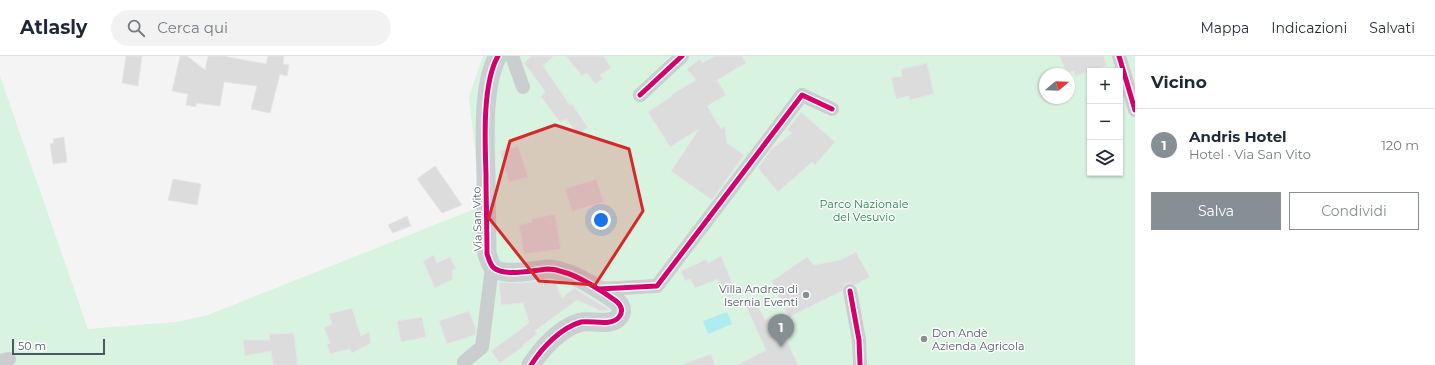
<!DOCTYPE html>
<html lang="it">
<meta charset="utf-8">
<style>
:root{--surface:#fff;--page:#f2f2f3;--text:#1f2937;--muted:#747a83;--line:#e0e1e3;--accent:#858f94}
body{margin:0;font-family:Montserrat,sans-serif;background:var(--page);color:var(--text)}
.controls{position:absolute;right:12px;top:12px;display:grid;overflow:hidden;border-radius:0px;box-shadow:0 1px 3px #0004}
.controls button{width:36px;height:36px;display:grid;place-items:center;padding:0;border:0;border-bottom:1px solid var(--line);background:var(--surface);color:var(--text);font:20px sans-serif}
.compass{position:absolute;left:1039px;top:12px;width:36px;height:36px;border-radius:50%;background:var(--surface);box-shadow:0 1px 3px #0004;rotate:71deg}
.scale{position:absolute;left:12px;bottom:10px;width:93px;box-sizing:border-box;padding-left:4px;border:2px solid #495961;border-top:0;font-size:11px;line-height:14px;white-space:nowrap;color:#495961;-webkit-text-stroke:3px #fff;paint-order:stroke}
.you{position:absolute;left:601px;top:164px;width:14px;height:14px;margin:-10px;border:3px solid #fff;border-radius:50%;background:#1a73e8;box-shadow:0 0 0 6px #1a73e833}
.badge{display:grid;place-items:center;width:26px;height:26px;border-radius:50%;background:var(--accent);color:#fff;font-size:13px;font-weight:700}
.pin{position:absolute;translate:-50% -33px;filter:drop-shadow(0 1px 2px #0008)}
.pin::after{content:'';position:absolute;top:21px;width:14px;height:12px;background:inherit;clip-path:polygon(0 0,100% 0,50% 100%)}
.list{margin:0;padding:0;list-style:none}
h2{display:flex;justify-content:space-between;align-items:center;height:52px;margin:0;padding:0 16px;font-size:17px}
h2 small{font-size:13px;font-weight:400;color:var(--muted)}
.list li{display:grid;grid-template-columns:26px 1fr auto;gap:12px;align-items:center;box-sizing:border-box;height:72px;padding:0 16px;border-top:1px solid var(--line)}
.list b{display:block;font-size:15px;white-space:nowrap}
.list p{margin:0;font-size:13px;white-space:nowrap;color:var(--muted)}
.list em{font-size:13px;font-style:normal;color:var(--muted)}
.actions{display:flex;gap:8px;padding:12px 16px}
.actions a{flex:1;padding:9px 0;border:1px solid var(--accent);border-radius:0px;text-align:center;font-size:14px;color:var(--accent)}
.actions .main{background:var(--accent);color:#fff}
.icon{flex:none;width:22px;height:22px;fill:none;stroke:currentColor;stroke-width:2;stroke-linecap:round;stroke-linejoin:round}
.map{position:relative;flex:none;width:1135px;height:309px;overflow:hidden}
header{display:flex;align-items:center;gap:24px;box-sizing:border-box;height:56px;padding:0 20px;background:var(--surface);border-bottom:1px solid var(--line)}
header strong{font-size:19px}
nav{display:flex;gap:22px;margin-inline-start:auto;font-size:14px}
.search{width:280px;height:36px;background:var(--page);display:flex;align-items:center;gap:10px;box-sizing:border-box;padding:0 14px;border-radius:22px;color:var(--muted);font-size:15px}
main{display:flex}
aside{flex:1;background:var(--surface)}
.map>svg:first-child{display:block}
.green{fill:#d8f3df;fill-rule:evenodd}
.water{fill:#adecf1}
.building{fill:#dcdcdd;stroke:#e5e6e7}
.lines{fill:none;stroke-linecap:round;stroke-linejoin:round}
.street{stroke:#cacecf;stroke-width:14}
.secondary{stroke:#cacfd1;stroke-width:19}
.cycleway-casing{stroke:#fff;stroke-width:8}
.cycleway{stroke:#d6006c;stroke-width:5}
.marked{fill:#d62828;fill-opacity:0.2;stroke:#d62828;stroke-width:3;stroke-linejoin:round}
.poi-dot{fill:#858f94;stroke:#fff;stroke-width:1.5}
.labels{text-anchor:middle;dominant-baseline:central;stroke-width:3;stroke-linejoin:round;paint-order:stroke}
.park-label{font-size:11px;fill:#15883f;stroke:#fff}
.street-label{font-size:11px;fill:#495961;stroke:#fff}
.poi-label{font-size:11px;fill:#495961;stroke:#fff;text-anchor:end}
</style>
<header>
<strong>Atlasly</strong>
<div class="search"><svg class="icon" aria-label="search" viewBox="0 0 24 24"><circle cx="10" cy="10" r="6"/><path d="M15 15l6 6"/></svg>Cerca qui</div>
<nav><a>Mappa</a><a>Indicazioni</a><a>Salvati</a></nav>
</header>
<main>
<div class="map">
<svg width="1135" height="309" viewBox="0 0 1135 309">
<rect width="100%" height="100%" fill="#f4f4f4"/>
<path class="green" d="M483,0H1135V309H0V20L88,273L176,266L208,259L477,152L478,121L469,41ZM1090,15H1120V117H1090ZM1045,18H1069V42H1045Z"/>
<path class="water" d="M727,256L732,268L708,278L703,265Z"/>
<path class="building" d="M126,0H142L138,30L122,27Z
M180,0H187L205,14L208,0H223L266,8L268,0H284L283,8L289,9L287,20L280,18L270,57L251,53L257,30L224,26L220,50L196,47V51L186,49L188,38L172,35Z
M531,0H554L543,10L570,49L572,48L588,72L578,78L566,63L560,66L541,41L545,35L524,7Z
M566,0H604L611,12L600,19L603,23L595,28L587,17L582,20Z
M715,0H742L746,7L717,24L726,39L707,50L721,73L725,70L727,87L744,99L712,144L671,115L699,73L670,91L648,56L672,40L671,39L696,24L687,13L700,3L702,7Z
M1060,0H1104L1107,10L1075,20L1074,15L1066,17Z
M927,7L934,38L909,44V40L896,43L891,22L902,20L901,13Z
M801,56L835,86L815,109L812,106L778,136L758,112L771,94L792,77L787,74Z
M64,81L67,106L53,108L50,88L54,87L53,83Z
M518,90L528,121L509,126L500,95Z
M435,110L462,149L442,157L417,123Z
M173,123L201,128L197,149L168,144Z
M596,123L604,146L572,155L565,133Z
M555,158L561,193L524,198L519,169L532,166L531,163Z
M407,160L411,170L393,177L388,169Z
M856,196L870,221L855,229L849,227L845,228L842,235L789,261L772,225L807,201L814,209L840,204Z
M434,199L437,207L450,201L456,213L452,214L453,223L435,232L423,205Z
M721,200L737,238L727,241L718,223L695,232L690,223L685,225L681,215L707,203L708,207Z
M548,224L555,225L562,242L574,232L610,254L601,255L577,244L535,275L537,278L523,289L524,290L500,307L491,295L529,267L523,247L501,249L499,226L520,227Z
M754,241L765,264L776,259L798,309H737L766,294L744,246Z
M352,252L361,280L369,276L371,287L352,297L350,293L330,298L327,288L330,287L324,272L332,268L329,258Z
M469,255L476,273L475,279L447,288L439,265Z
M422,261L426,281L401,286L397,265Z
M294,277L298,309H273L271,295L245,300L243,284H270L269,278Z
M711,298L715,309H684V308Z"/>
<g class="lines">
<path class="street" d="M512,0L523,31
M1119,0L1135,54
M640,39L682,0
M598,233L657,230L802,39L832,53
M850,235L859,284L860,308
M0,305L9,303
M464,306L482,291L492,211"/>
<path class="secondary" d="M498,0C482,28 485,86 486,118C486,145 487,172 487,198C489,203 490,209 494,212C505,221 533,214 548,213C552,213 558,214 563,216C577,219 604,236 616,245C621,249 624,255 619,261C611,271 592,264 581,266C560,272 542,292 531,309"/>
<g class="cycleway-casing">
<path id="cycleway" d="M498,0C482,28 485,86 486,118C486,145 487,172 487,198C489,203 490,209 494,212C505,221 533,214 548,213C552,213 558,214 563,216C577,219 604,236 616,245C621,249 624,255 619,261C611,271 592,264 581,266C560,272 542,292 531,309
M1119,0L1135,54
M640,39L682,0
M598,233L657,230L802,39L832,53
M850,235L859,284L860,308"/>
</g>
<use href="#cycleway" class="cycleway"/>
</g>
<path class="marked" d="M555,69L629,93L643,155L595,229L539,225L489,162L510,85Z"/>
<g class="poi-dot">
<circle cx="806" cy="239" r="4"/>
<circle cx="924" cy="283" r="4"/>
</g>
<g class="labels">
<g class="park-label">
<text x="864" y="148">Parco Nazionale<tspan x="864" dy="13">del Vesuvio</tspan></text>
</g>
<g class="street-label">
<text transform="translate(477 163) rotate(-91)">Via San Vito</text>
</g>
<g class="poi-label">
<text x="798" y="233">Villa Andrea di<tspan x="798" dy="13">Isernia Eventi</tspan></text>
<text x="932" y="277" text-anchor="start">Don Andè<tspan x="932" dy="13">Azienda Agricola</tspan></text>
</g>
</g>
</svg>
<div class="controls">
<button>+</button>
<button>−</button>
<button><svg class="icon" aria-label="layers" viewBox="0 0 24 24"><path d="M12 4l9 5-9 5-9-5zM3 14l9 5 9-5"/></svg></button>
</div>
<svg class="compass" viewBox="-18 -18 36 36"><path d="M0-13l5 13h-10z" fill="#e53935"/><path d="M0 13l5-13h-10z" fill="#747a83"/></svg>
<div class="scale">50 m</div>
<div class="you"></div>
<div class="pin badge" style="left:781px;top:291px">1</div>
</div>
<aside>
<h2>Vicino<small></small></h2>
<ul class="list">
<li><span class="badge">1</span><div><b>Andris Hotel</b><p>Hotel · Via San Vito</p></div><em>120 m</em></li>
</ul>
<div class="actions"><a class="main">Salva</a><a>Condividi</a></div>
</aside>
</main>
